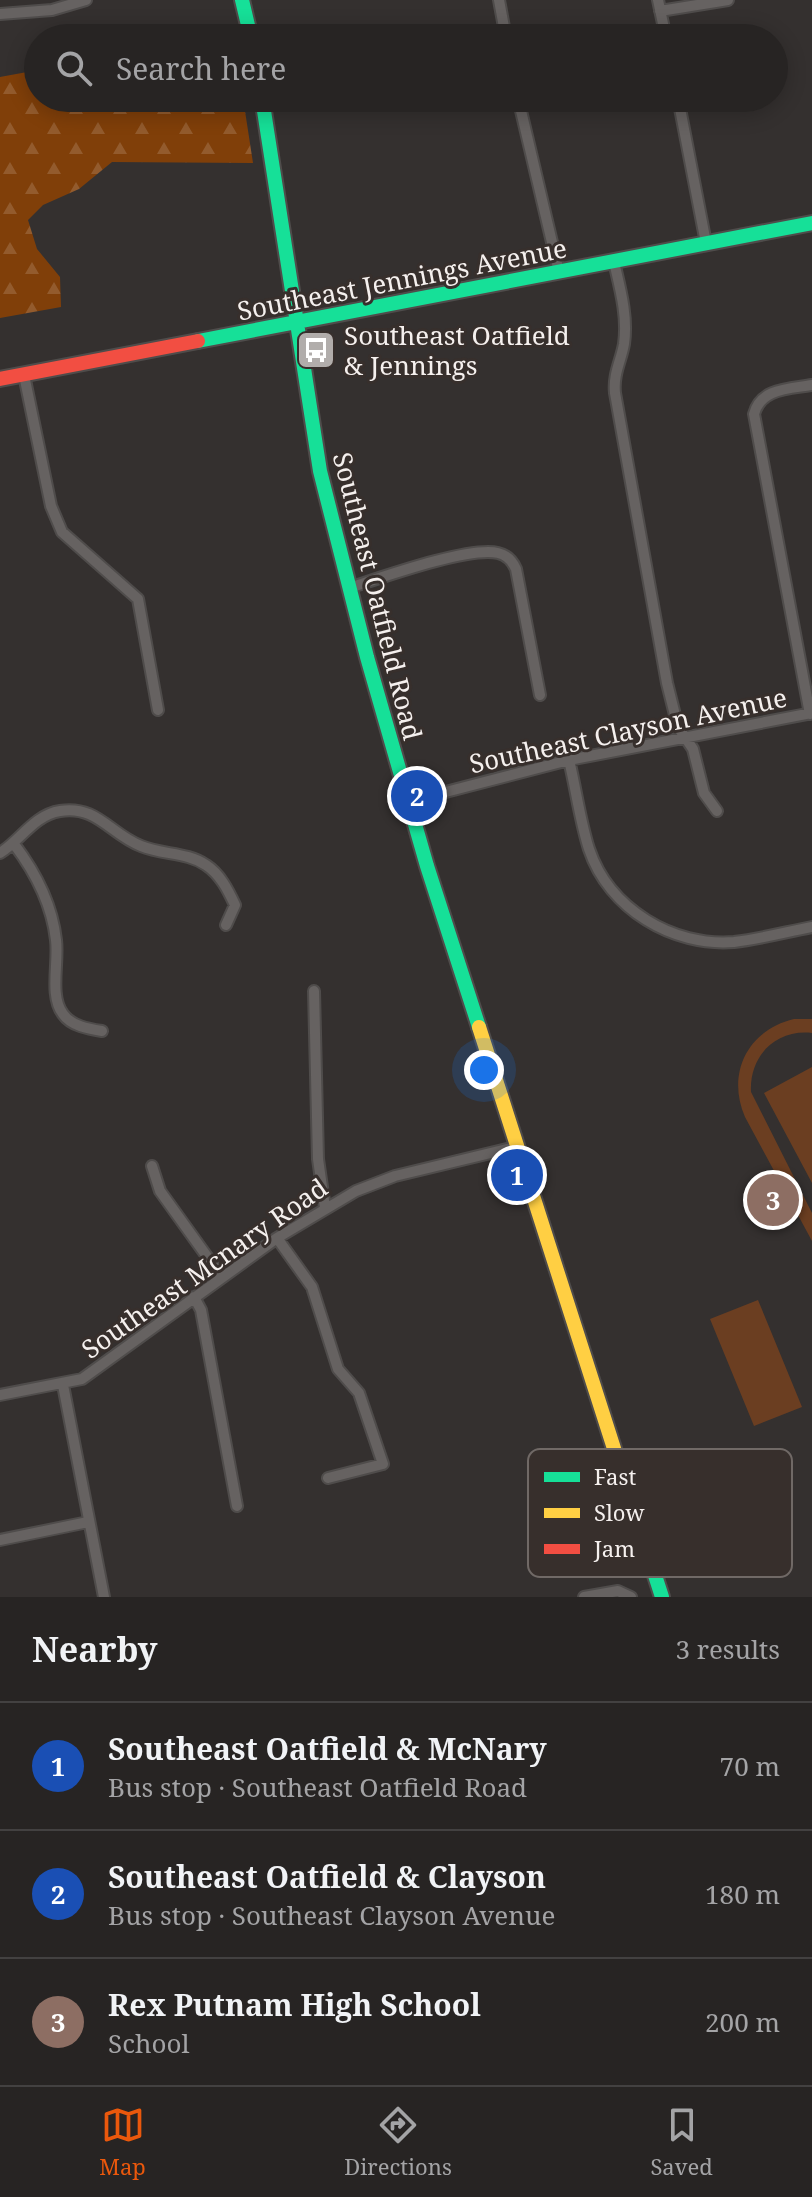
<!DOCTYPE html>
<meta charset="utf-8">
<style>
:root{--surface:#272423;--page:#2f2c2b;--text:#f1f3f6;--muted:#a4a4a6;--line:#434141;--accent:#ea580c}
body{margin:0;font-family:"Noto Serif",serif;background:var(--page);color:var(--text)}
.you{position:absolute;left:484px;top:1070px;width:28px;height:28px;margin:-20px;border:6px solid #fff;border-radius:50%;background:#1a73e8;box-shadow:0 0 0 12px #1a73e833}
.badge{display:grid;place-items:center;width:52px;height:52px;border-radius:50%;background:var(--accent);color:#fff;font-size:26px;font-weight:700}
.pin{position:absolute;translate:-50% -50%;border:4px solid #fff;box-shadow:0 2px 8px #0006}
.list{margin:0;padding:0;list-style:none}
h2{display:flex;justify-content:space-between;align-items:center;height:104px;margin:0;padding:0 32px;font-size:34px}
h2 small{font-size:26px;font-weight:400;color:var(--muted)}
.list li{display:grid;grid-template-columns:52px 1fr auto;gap:24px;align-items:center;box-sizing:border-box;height:128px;padding:0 32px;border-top:2px solid var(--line)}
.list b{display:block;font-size:30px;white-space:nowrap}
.list p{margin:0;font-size:26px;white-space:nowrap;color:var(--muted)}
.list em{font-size:26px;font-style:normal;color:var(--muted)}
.icon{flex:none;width:44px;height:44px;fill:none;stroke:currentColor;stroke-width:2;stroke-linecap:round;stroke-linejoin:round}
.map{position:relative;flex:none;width:812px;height:1597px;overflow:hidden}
.search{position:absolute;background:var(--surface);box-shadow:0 4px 20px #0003;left:24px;right:24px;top:24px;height:88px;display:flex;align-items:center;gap:20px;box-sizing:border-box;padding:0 28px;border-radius:44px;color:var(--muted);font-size:30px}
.sheet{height:488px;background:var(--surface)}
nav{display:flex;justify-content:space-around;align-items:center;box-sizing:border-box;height:112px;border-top:2px solid var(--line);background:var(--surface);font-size:22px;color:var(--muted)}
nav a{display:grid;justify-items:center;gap:4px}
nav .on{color:var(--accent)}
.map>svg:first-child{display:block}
.green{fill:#6b3e21}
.forest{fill:url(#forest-firs)}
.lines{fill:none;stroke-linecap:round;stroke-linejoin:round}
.street-casing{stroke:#4f4c4b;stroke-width:14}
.fast-casing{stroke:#4f4c4b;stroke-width:18}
.slow-casing{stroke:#4f4c4b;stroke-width:18}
.jam-casing{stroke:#4f4c4b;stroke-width:18}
.street{stroke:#666261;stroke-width:10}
.fast{stroke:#16e098;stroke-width:14}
.slow{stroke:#ffcf43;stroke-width:14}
.jam{stroke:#f24e42;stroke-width:14}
.labels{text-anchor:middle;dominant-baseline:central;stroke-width:6;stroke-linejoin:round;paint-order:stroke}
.street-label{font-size:26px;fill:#f5f0ee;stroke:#372f2c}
.poi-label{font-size:26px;fill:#f5f0ee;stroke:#372f2c;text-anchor:start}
.key{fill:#372f2c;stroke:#706966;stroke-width:2}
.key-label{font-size:22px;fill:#f5f0ee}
</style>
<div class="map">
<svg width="812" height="1597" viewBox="0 0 812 1597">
<defs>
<pattern id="forest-firs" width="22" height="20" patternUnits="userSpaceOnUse" patternTransform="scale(2)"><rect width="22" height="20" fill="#803f09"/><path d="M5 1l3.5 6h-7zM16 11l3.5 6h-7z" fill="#935b2d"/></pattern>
</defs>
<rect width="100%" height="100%" fill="#34302f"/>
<path class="green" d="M794,1019H812V1033C775,1029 749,1057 751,1092L812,1213V1241L745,1117C726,1073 748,1030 794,1019Z
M812,1067V1183L764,1093Z
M758,1300L802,1407L754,1426L710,1319Z"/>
<path class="forest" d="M38,70V98H243L253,163L112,162L79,189L43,205L28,220L37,249L60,277L61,307L0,318V77Z"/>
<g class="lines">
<g class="street-casing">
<path id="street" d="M499,0L506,38
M658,0L666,38
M660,11L728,0
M0,14L52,10L86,0
M518,98L559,272
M678,98L706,243
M614,262C620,288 628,316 624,344C621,361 613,374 615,393L667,683L678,727L693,749L704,793L717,811
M24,375L51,506L62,532L138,599L158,710
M349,588C380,578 469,546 498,553C507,555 512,560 516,569L540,695
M810,714L754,414C761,388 789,389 812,385
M569,760C576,789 580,821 589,849C609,909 673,947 734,942C760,939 786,932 812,927
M407,802L569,760L812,713
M14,844C36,873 52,904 56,940C59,962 49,996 63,1014C71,1026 89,1029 102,1031
M0,853C20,841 34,815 60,811C97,805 110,834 141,846C163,855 187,852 206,865C220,874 228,890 235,905L226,925
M314,991L318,1159L325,1208
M152,1166L160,1191L221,1276
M277,1238L312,1287L338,1369L359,1393L383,1464L328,1478
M194,1297L201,1310L237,1506
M63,1385L104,1597
M0,1395L82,1379L277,1238L356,1191L395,1176L511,1148L520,1155
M0,1540L88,1522
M584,1597L618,1591L631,1597"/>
</g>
<g class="fast-casing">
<path id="fast" d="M242,0L251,38
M262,98L320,471L367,657L427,866L479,1027
M198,341L812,223
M618,1461L662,1597"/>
</g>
<g class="slow-casing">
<path id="slow" d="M479,1027L618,1461"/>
</g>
<g class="jam-casing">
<path id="jam" d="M0,379L198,341"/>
</g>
<use href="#street" class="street"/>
<use href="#fast" class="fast"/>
<use href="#slow" class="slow"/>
<use href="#jam" class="jam"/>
</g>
<defs>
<g id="bus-square" transform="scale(2)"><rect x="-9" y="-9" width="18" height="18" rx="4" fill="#b1adab" stroke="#372f2c"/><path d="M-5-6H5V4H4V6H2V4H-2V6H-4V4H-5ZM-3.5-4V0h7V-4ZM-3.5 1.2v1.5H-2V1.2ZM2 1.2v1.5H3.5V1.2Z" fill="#fff"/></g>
</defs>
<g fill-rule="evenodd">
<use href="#bus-square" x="316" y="350"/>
</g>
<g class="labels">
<g class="street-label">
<text transform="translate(402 279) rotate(-11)">Southeast Jennings Avenue</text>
<text transform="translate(378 596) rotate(76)">Southeast Oatfield Road</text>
<text transform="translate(628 730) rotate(-12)">Southeast Clayson Avenue</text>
<text transform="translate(204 1268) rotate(-35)">Southeast Mcnary Road</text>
</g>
<g class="poi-label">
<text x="344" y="335">Southeast Oatfield<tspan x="344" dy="30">&amp; Jennings</tspan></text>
</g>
</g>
<rect x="528" y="1449" width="264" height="128" rx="12" class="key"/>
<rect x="544" y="1472" width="36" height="10" fill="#16e098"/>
<rect x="544" y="1508" width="36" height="10" fill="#ffcf43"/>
<rect x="544" y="1544" width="36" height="10" fill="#f24e42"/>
<g class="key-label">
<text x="594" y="1485">Fast</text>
<text x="594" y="1521">Slow</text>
<text x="594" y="1557">Jam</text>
</g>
</svg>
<div class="you"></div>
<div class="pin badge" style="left:517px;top:1175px;background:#1a4fb4">1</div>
<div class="pin badge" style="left:417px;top:796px;background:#1a4fb4">2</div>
<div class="pin badge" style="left:773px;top:1200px;background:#8d6e63">3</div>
<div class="search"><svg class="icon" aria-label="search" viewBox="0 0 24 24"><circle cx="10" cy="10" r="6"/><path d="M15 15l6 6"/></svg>Search here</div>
</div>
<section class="sheet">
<h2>Nearby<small>3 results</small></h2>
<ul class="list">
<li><span class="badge" style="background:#1a4fb4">1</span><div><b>Southeast Oatfield &amp; McNary</b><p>Bus stop · Southeast Oatfield Road</p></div><em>70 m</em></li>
<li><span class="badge" style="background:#1a4fb4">2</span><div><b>Southeast Oatfield &amp; Clayson</b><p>Bus stop · Southeast Clayson Avenue</p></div><em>180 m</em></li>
<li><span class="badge" style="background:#8d6e63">3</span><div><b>Rex Putnam High School</b><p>School</p></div><em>200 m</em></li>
</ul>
</section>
<nav>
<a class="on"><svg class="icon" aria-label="map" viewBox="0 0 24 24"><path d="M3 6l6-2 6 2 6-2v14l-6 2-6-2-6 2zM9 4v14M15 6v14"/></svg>Map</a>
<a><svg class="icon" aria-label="directions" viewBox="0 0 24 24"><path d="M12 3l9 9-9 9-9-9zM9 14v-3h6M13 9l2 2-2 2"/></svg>Directions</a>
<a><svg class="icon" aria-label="saved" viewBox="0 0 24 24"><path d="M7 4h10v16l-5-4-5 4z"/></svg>Saved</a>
</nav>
